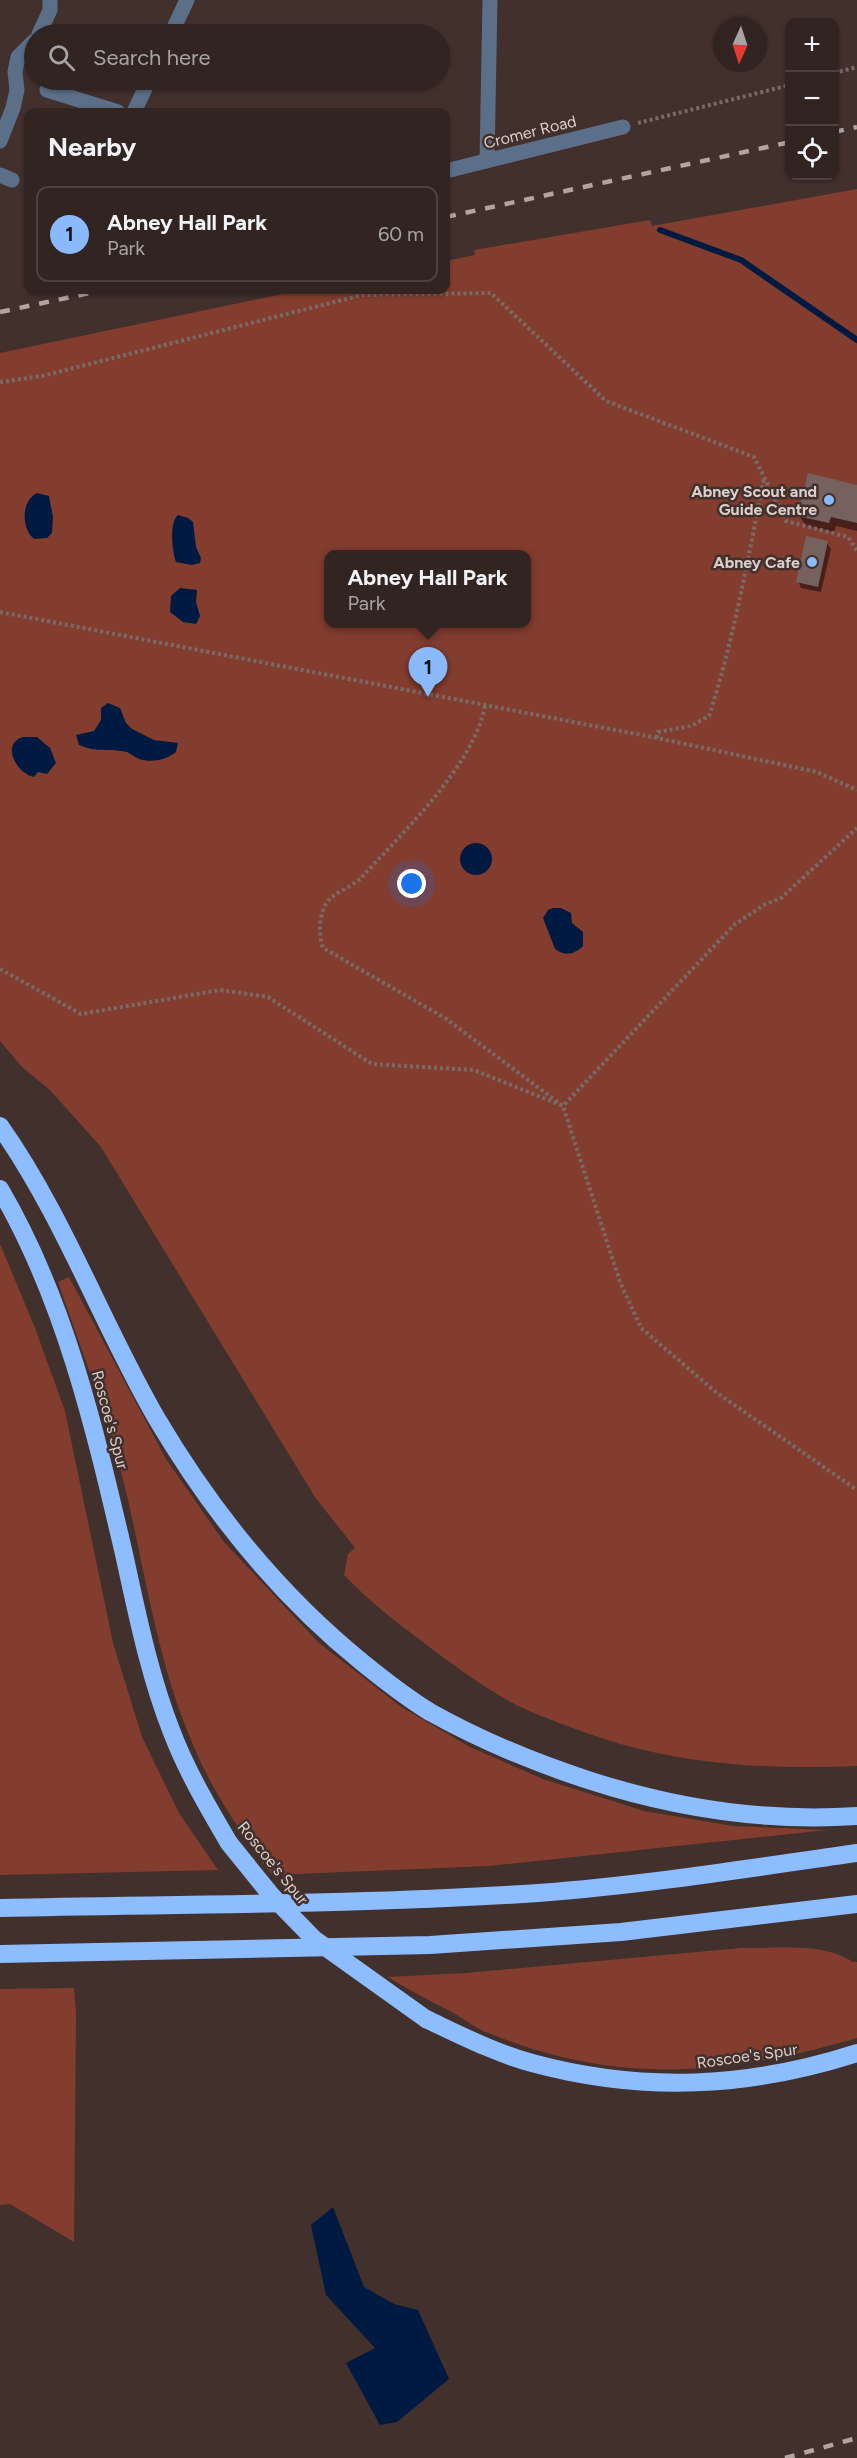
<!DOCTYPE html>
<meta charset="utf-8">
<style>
:root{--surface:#322421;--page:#3d302e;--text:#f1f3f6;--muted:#a8a4a5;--line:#4d413f;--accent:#8abafc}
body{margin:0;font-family:Figtree,sans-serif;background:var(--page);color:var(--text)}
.controls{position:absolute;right:18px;top:18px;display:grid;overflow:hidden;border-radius:12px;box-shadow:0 2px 4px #0004}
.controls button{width:54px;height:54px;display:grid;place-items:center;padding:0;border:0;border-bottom:2px solid var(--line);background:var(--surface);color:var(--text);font:30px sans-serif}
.compass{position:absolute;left:713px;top:18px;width:54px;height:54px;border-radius:50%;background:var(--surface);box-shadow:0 2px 4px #0004;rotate:183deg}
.you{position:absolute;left:412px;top:884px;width:21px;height:21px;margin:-15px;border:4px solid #fff;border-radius:50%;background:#1a73e8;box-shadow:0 0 0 9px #1a73e833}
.badge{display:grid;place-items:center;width:39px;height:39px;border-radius:50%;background:var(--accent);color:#111;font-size:20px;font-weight:700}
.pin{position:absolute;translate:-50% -50px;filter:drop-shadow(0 2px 3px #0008)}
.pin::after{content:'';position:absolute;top:32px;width:21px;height:18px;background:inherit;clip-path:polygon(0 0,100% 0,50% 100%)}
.popup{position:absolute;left:324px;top:550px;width:207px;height:78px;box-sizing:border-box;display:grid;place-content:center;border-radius:12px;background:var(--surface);filter:drop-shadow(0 2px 4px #0005);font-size:20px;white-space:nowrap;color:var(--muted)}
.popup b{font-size:22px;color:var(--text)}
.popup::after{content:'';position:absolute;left:50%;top:100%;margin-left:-12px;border:12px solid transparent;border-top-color:var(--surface)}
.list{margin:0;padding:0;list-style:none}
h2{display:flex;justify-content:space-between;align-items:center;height:78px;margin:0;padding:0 24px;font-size:26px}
h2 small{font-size:20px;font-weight:400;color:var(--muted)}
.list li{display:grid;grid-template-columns:39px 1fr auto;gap:18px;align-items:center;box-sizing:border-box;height:96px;margin:0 12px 12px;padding:0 12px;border:2px solid var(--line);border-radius:12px}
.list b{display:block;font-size:22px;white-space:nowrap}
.list p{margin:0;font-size:20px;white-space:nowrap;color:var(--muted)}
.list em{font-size:20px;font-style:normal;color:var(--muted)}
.icon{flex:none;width:33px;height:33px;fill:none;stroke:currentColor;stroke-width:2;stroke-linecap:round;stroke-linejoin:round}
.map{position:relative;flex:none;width:857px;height:2458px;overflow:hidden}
.search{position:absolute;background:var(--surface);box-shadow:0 2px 4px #0004;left:24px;top:24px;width:426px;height:66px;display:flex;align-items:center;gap:15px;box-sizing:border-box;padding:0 21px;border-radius:33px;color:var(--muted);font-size:22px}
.panel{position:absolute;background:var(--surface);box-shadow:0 2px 4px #0004;left:24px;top:108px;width:426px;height:186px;border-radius:12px}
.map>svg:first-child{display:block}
.green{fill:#833d2f;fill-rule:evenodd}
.water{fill:#001a42}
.shadow{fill:#0007}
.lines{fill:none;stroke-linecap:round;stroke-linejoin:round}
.stream{stroke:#001a42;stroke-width:6}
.building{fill:#75615d}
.path{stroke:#7a6a66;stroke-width:4;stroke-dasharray:3 3;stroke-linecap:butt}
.minor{stroke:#5b6f89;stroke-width:15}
.highway{stroke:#8dbdfe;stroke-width:18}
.rail{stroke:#b2a4a1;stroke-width:4.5;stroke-dasharray:10 10;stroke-linecap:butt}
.highway-bridge{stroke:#8dbdfe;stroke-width:18}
.poi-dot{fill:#8abafc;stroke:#42302c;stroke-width:2}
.labels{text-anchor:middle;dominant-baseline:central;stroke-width:5;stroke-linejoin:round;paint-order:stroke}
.street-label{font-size:16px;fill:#dbcfcc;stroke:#42302c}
.poi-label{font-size:16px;font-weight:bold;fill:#dbcfcc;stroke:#42302c;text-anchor:end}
</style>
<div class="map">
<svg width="857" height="2458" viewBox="0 0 857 2458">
<rect width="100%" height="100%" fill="#42302c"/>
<path class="green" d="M857,189V1766C755,1770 666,1764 570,1727C549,1719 526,1711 507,1700C478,1683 450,1663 424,1643C395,1621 370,1602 344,1575L348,1554L355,1548L315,1497L101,1147L50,1090L22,1067L0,1041V353L302,290H446V261L475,255L474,250L650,220L652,226ZM329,554H527V624H329Z
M0,1244L35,1328L65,1411L113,1643L142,1737L179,1813L218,1870L0,1875Z
M69,1277L166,1459L224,1542L319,1643L400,1706L470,1747L543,1779L644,1811L733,1826L827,1830L488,1866L272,1875C239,1831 209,1786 189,1735C154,1650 143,1556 120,1467C103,1405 79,1344 58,1282Z
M741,1948C776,1949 823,1942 853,1962H857V2038C723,2077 614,2085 483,2031C471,2025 460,2016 448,2010C427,1999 407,1989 388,1977L466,1973Z
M74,1988L76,2014L74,2242L10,2204L0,2205V1989Z"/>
<path class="water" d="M37,493L49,496L53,517L52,533L47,538L34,539C21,528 21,501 37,493Z
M178,515L188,518L193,522L196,547L201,558L200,563L192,565L176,562C172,552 169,522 178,515Z
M180,588L197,590L196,602L200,616L196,624L183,622L170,612L171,596Z
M108,703L120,708L126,723L132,729L154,740L178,743L176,752C166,760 152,763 139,759C134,757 131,754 127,752C109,748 98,753 79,745L76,735L94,731L101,720V708Z
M23,737H37L50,748L56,763L47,774L38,772L34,777C17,774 0,744 23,737Z
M460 859a16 16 0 1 1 32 0a16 16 0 1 1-32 0Z
M553,908H561L571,913L572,923L583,932V946C575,954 565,957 555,949L543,918L548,910Z
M333,2207L364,2287L394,2304L418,2310L449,2379L397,2422L380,2425L346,2363L375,2348L326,2295L311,2225Z"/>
<path class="shadow" d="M857,486V531L836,526L834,532L805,525L799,515Z
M827,543L831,549L821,592L801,588L798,581Z"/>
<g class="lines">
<path class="stream" d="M660,230L741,260L857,340"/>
</g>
<path class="building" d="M808,473L857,485V523L831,517L829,523L797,516Z
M806,536L828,541L818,587L796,582Z"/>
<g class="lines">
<path class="path" d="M834,73L857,67
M638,123L790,85
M0,382L42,376L362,295L491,293L606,401L754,457L786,521L848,537L857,551
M0,612L657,738L817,772L857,790
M485,706C473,767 402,833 360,879C351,887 334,893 328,901C319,912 318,935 323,948L445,1018L563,1106L735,924L764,905L781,898L857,828
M657,738L658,732L691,726L709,716C734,639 748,558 764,478
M0,969L81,1014L220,990L268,997L372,1064L474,1070L563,1106L620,1282L641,1328L717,1393L857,1490"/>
<path class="minor" d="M39,34L50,10V0
M171,34L187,0
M47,90L118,112
M134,112L149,80
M0,141L13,108L17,90L15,72L18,57L34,41
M487,161L490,0
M446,171L623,127
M0,175L12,180"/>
<path class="highway" d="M0,1126C64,1217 102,1324 157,1419C212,1512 279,1595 363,1663C384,1680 407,1698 430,1712C480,1740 533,1762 588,1780C674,1808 766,1822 857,1816
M0,1189C65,1300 95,1430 124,1554C137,1613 149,1674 171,1730C186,1770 208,1807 229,1843
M0,1908C179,1904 359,1905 538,1893C645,1885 751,1868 857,1853
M0,1954L430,1945L621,1932L857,1904
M426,2019C460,2035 495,2053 532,2063C643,2093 748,2088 857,2053"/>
<path class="rail" d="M834,132L857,127
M446,217L790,142
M0,312L104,290
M785,2458L857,2438"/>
<path class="highway-bridge" d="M229,1843L271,1895L314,1939L426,2019"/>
</g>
<g class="poi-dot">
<circle cx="829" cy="500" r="6"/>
<circle cx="812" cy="562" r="6"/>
</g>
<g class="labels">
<g class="street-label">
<text transform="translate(530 132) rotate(-14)">Cromer Road</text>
<text transform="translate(110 1420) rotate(75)">Roscoe's Spur</text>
<text transform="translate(273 1863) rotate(51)">Roscoe's Spur</text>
<text transform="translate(747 2056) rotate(-8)">Roscoe's Spur</text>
</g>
<g class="poi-label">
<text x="817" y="491">Abney Scout and<tspan x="817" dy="18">Guide Centre</tspan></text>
<text x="800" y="562">Abney Cafe</text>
</g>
</g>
</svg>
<div class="controls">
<button>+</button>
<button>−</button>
<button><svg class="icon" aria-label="locate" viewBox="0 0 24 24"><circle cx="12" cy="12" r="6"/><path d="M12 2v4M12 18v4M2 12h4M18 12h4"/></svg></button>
</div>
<svg class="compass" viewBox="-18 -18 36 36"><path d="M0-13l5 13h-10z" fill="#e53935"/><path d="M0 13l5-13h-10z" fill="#a8a4a5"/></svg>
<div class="you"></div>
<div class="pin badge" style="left:428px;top:697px">1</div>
<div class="popup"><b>Abney Hall Park</b>Park</div>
<div class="search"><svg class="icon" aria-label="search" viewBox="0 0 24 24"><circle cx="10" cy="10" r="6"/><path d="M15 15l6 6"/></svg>Search here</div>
<section class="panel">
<h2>Nearby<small></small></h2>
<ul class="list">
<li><span class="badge">1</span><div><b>Abney Hall Park</b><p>Park</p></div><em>60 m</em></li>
</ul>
</section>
</div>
